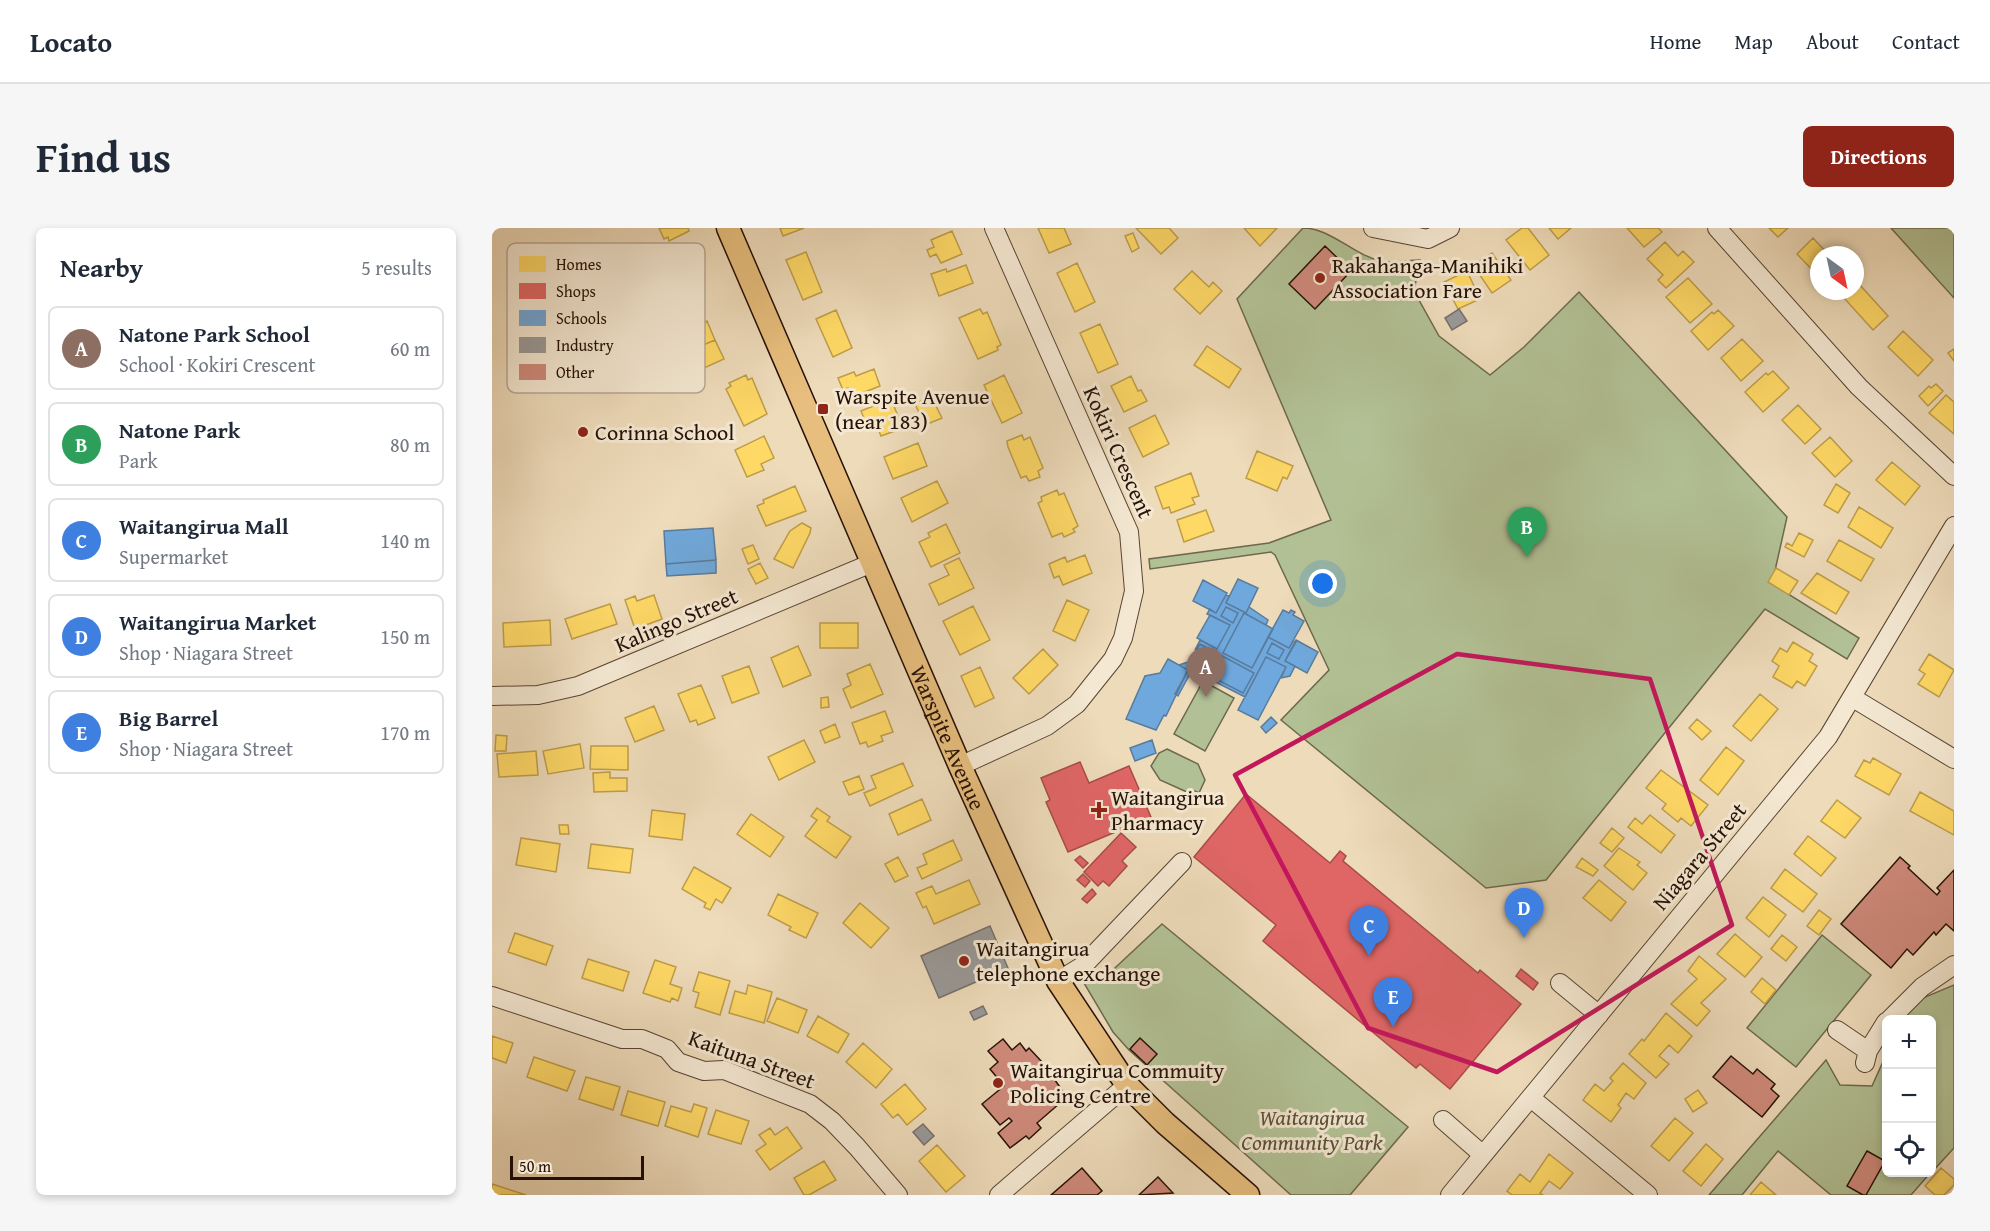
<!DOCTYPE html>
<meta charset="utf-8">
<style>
:root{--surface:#fff;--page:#f6f6f7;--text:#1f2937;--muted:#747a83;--line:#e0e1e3;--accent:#8f2418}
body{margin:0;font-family:"Gentium Book Plus",serif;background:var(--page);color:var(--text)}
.controls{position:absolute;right:18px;bottom:18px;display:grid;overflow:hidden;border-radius:9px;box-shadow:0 3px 9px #0003}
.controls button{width:54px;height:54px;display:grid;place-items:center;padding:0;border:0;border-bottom:2px solid var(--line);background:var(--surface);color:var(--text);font:30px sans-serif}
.compass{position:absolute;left:1318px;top:18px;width:54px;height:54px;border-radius:50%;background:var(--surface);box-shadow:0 3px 9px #0003;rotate:147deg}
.scale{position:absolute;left:18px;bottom:15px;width:134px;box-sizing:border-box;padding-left:6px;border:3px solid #261106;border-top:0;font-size:16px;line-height:21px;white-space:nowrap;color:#261106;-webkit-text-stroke:4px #f4e8d2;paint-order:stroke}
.you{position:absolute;left:831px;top:356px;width:21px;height:21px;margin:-15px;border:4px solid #fff;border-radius:50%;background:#1a73e8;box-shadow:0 0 0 9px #1a73e833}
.badge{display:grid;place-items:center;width:39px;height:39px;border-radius:50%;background:var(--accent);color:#fff;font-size:20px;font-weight:700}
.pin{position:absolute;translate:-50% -50px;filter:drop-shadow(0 2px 3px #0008)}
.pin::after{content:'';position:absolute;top:32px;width:21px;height:18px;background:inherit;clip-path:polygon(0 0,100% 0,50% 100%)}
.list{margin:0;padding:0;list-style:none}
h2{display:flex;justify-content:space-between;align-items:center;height:78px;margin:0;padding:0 24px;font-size:26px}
h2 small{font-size:20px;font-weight:400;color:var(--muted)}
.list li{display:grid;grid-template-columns:39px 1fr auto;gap:18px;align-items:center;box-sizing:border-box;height:84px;margin:0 12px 12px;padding:0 12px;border:2px solid var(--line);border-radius:9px}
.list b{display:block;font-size:22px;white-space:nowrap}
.list p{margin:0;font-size:20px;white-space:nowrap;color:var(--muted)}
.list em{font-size:20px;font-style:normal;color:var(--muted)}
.icon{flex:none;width:33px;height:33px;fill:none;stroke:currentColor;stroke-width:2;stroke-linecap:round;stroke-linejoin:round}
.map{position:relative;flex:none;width:1462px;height:967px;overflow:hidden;border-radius:9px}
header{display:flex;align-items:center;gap:36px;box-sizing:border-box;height:84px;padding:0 30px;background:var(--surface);border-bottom:2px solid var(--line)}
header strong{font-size:28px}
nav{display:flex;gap:33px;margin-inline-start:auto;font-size:21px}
.intro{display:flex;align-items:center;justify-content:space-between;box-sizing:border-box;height:144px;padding:0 36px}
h1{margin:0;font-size:42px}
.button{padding:15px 27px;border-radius:9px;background:var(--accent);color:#fff;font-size:21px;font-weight:700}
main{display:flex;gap:36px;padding:0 36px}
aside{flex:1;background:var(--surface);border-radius:9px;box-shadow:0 3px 9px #0003}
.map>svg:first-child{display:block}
.green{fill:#b2c195;stroke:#6c694e;stroke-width:1.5}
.homes{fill:#ffd966;stroke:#be9d49;stroke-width:1.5}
.shops{fill:#e06666;stroke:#a84c49;stroke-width:1.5}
.schools{fill:#6fa8dc;stroke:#597b9c;stroke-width:1.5;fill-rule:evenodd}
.industry{fill:#999;stroke:#76706d;stroke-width:1.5}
.building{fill:#cf8a7b;stroke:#261106;stroke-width:1.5}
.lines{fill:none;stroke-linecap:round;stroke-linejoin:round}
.minor-casing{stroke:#584433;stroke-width:20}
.major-casing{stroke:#261106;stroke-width:25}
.minor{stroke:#f4e8d2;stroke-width:18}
.major{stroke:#e7be7d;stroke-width:22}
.marked{fill:none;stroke:#c2185b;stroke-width:4.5;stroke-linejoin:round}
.poi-dot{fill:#8f2418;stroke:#f4e8d2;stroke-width:2}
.labels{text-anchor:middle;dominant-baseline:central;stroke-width:6;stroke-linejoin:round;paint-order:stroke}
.poi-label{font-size:22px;fill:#261106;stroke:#f4e8d2;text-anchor:start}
.street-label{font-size:22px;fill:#261106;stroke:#f4e8d2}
.park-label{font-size:22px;font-style:italic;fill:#574f38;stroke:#f4e8d2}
.key{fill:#f4e8d2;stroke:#b6a895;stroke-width:1.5}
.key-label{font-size:16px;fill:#261106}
</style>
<header>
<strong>Locato</strong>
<nav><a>Home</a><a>Map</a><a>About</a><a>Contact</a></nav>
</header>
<div class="intro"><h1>Find us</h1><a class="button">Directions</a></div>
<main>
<aside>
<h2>Nearby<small>5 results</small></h2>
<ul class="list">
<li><span class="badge" style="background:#8d6e63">A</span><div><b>Natone Park School</b><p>School · Kokiri Crescent</p></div><em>60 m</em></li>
<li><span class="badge" style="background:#2e9e5b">B</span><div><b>Natone Park</b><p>Park</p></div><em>80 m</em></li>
<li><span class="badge" style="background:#3f7fe0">C</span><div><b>Waitangirua Mall</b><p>Supermarket</p></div><em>140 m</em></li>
<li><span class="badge" style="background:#3f7fe0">D</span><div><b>Waitangirua Market</b><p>Shop · Niagara Street</p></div><em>150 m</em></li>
<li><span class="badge" style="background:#3f7fe0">E</span><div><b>Big Barrel</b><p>Shop · Niagara Street</p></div><em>170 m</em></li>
</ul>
</aside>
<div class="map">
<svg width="1462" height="967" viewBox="0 0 1462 967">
<rect width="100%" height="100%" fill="#eedbba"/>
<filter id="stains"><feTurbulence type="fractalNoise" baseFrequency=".00333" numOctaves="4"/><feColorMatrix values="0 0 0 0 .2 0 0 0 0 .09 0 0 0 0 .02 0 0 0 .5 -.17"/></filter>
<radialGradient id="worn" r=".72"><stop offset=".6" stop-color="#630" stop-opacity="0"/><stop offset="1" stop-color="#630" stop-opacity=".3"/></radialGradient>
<path class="green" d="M811,0C839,0 861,27 889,33C901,36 916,32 928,32L922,63L947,108L998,147L1032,119L1087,64L1295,289L1280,356L1367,410L1355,431L1273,381L1054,652L994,660L789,492L837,442L783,327L779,324L658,341L657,331L777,315L839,292L745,71Z
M1399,0H1462V70Z
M711,453L742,470L713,523L682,506Z
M675,521L706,536L713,552L707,565L698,561L695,564L668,552L659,538L667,525Z
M670,696L916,899L858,967H799L637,822L621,804L589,750L599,743L609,753Z
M1330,707L1379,747L1304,839L1255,800Z
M1462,757V920L1440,944V792L1411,791L1426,772Z
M1394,827V944H1439L1419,967H1339L1286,923L1250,967H1217L1334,832L1348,857L1380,858Z"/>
<path class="homes" d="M167,0H196L197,3L177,13L176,9L172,11Z
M288,0H312L291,8Z
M546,0H572L579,16L557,25Z
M644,0H677L686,10L669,26Z
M752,0H785L768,18Z
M1030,0H1036L1057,27L1038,42L1014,12Z
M1057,0H1079L1066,11Z
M1135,0H1166L1170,4L1152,19Z
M1277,0H1296L1286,9Z
M460,3L470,26L449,35L444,26L438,29L435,22L442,19L439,12Z
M641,5L647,20L640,24L633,8Z
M1321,10L1337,27H1327V49L1305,26Z
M1173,14L1186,28L1191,23L1202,34L1174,60L1166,52L1171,47L1155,31Z
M314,24L330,64L311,72L294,32Z
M1000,25L1019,52L1000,65L981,37Z
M585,35L603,74L583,84L565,45Z
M474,37L481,55L447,68L439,46L454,41L455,44Z
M700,43L717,59L721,54L730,63L708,86L682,61Z
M975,43L988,71L966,81L952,54Z
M1196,50L1220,76L1198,95L1174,69Z
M1367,56L1396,88L1381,102L1352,70L1363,63Z
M488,81L491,86L495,84L509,117L505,119L506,122L486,131L467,90Z
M344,82L360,120L341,129L324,91Z
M1226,82L1242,98L1216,122L1199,103L1220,84L1222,86Z
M215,93L223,112L204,120L195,102Z
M608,96L626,136L606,145L588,105Z
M1411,103L1441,132L1426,148L1396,119Z
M1250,111L1271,133L1249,153L1229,130Z
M223,112L232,131L212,140L204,120Z
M715,118L749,141L737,160L702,137Z
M1462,121V133L1456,125Z
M382,141L388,158L360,169L356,160L351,162L346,150L362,144L364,148Z
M1281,143L1297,160L1271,184L1253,164L1274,145L1276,147Z
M254,147L256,152L260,150L275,186L252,198L234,161L239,158L237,155Z
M512,147L530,185L510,195L492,157Z
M639,148L646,163L649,162L655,173L632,184L619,158Z
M1444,156L1451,163L1436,178L1427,168L1437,158L1439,160Z
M1454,167L1462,174V206L1437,185Z
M439,168L450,190L433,197L423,176Z
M399,171L411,200L389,208L385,198L377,202L369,183Z
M1306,177L1329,201L1313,216L1290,192Z
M663,187L677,216L651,229L637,200Z
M530,207L532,212L538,209L551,240L546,243L548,249L537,253L534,248L529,250L516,219L515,213Z
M272,208L282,230L269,236L272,242L255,249L243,222Z
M1338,209L1360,233L1343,249L1320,225Z
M426,215L435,238L401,251L392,229Z
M765,223L801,238L795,251L791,249L785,263L754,250Z
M1400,234L1428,258L1413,277L1384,252Z
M699,245L707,268L700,270L703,276L679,285L677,279L671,281L663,259Z
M445,253L456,275L420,294L409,270Z
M1344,256L1358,265L1346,285L1332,277Z
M303,258L314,283L274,298L265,278L272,275L271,272Z
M565,262L567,267L572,265L586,298L581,301L583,304L572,309L570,305L560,309L546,275L550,273L549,269Z
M1367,279L1401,300L1389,320L1356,299Z
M714,282L722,303L692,314L685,292Z
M310,295L319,300L318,305L301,340L282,331L298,303Z
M454,296L468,325L439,339L427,314L438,309L436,305Z
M1307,305L1321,312L1312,329L1293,319L1295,315L1300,318Z
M1347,312L1382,331L1369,353L1335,333Z
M261,317L267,331L256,336L250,321Z
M593,327L600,345L571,357L567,348L562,350L557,336L573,329L575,334Z
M467,330L482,360L447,377L437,356L457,347L452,337Z
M268,335L276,350L264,356L256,341Z
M1284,340L1306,353L1297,367L1276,354Z
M1325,345L1357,364L1344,386L1309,365Z
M162,367L170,391L143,401L133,372L143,368L145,373Z
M575,372L597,382L583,413L561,403Z
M118,376L125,396L80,411L73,391Z
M481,378L498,412L468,427L451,393Z
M58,392L59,417L12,419L11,395Z
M328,395H366V420H328Z
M1301,414L1321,426L1317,433L1325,438L1313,458L1305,453L1300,460L1281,449L1287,438L1280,433L1288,420L1295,424Z
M306,418L319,447L291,459L279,430Z
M551,421L566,437L537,466L521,450Z
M1437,426L1462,442L1447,469L1426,456L1433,446L1427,442Z
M378,436L391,466L359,480L351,461L359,457L355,446Z
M257,438L267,465L240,475L230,448Z
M488,439L502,470L483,479L469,448Z
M209,457L223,490L206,497L204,492L198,494L186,466Z
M1268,466L1286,481L1259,513L1241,498Z
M336,469L337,479L329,480V470Z
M162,478L172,502L143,514L133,490Z
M393,483L401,504L389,508L391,513L376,519L374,514L368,516L360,495Z
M1205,491L1219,503L1210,512L1197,500Z
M343,496L348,509L333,515L328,503Z
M4,507L15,508L14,523H3Z
M312,512L323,534L287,552L276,529Z
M88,516L92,540L56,546L51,523Z
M99,518H136V542L98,541Z
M1234,519L1252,533L1226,567L1208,552Z
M44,523L46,547L7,549L5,526Z
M1381,530L1409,546L1397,567L1363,548L1372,532L1378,535Z
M411,535L421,558L378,578L372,565L384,560L379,548Z
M1169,542L1216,577L1199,598L1189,590L1186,594L1170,581L1174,576L1154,560Z
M118,544V550H135V563L102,564L101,545Z
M367,548L372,561L357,567L351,554Z
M1428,564L1462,583V607L1418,583Z
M430,571L439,592L406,607L397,586Z
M1345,572L1369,590L1353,610L1329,593Z
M325,580L338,589L335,593L359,609L344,630L313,608L325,592L319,588Z
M160,582L193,586L190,612L157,608Z
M259,586L292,609L278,629L245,606Z
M1158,587L1183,607L1169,625L1136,599L1143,590L1150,596Z
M67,597H76L77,606H68Z
M1120,600L1132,610L1120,624L1108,615Z
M1316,608L1344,630L1329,648L1302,626Z
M29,610L68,616L64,644L24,637Z
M461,612L470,632L430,651L425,640L435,636L431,626Z
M99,616L141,621L138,645L96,640Z
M1127,620L1148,634L1145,637L1155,645L1141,662L1112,638Z
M406,629L416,648L403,654L393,636Z
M1090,630L1106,642L1101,648L1084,639Z
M202,639L239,660L230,675L224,671L218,682L212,679L214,675L190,661Z
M1293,641L1325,666L1311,684L1279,660Z
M477,652L488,676L442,696L434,678L431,680L424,665L440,658L444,666Z
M1107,652L1134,674L1119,693L1091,670Z
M286,666L326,685L314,710L297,702L299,699L276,687Z
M1271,669L1294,687L1277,709L1254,690Z
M368,675L397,700L379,720L351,695Z
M1327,682L1339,691L1327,707L1315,698Z
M23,705L61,718L54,737L16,724Z
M1243,706L1270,729L1253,749L1225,726Z
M1290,707L1305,719L1294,733L1279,721Z
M1207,728L1234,751L1209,775L1218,783L1205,798L1179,776L1205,751L1196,743Z
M96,731L137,744L131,763L90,750Z
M163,732L184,739L178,756L190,760L186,773L180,770L178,774L151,765Z
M207,744L238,753L228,787L203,779L207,765L201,763Z
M1270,750L1284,762L1273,776L1259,764Z
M256,757L280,764L272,795L237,785L243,763L254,766Z
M285,770L315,782L306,805L275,793Z
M1174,785L1200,808L1186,825L1177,817L1167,828L1177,836L1164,850L1137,826L1150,811L1152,813Z
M326,788L357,806L346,825L315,808Z
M0,808L21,815L14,835L0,830Z
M371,815L400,841L384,860L354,834Z
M42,829L83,843L75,863L35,849Z
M1131,835L1154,855L1142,871L1134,865L1126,877L1129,880L1119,894L1091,872L1103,856L1112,863L1121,853L1118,850Z
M94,849L128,859L121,882L87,871Z
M413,856L434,881L415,897L406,886L401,890L389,876Z
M1206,862L1215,875L1201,884L1193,871Z
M136,863L173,874L166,898L129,887Z
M202,876L215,880L206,909L173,898L179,878L199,884Z
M224,882L257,893L249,916L216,906Z
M1183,890L1201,905L1177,933L1159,918Z
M295,899L310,920L278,942L264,923L274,916L267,907L278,900L283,907Z
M1214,916L1231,931L1209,958L1191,943Z
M445,917L473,948L454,964L427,933Z
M1057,926L1081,945L1068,961L1057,953L1048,965L1051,967H1020L1015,963L1028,946L1038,954Z
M332,933L344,952L317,967H312L302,950Z
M1449,940L1462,951V957L1452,967H1443L1433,958Z
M1269,954L1284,967H1258Z
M0,956L34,967H0Z"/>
<path class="shops" d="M588,534L597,555L637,538L659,589L576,624L554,574L558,572L549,550Z
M754,566L838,635L848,623L854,628L851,633L986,745L988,742L1029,776L958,861L928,836L924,840L771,713L784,697L702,629Z
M629,605L644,619L630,633L635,638L617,658L611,653L606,658L592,644Z
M588,628L596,635L591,640L583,632Z
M591,646L598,653L593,659L585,652Z
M600,661L604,666L595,675L590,671Z
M1029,741L1046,755L1041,762L1024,748Z"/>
<path class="schools" d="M221,300L224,332L174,336L172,303Z
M224,332V345L175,348L174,336Z
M746,351L766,360L754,385L734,375Z
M711,352L735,365L724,385L701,373Z
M734,367L737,368L734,375L754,385L757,379L776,392L774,397L752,385L731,425L760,440L776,409L797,420L801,413L804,414L793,433L803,438L798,448L789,450L794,439L774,429L753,469L700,442L686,468L683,466L696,442L687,437L699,433L697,437L751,465L762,445L708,416L703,422L708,412L725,421L738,397L715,386L718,381L724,385ZM734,379L746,385L741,395L729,388ZM780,415L792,422L787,431L775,425Z
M734,379L746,385L741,395L729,388Z
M791,382L797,385L799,382L803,384L801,387L812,393L797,420L776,409Z
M752,385L781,401L760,440L731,425Z
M718,387L738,397L725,421L705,410Z
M804,412L826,424L815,445L793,433Z
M780,415L792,422L787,431L775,425Z
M708,416L762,445L751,465L697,437Z
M774,429L794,439L766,492L746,482Z
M676,431L696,442L674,488L672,487L664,502L634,491L653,448L668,445Z
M779,489L785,495L774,505L769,499Z
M660,512L664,525L643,533L638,520Z"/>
<path class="industry" d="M967,81L975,93L960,102L953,90Z
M498,698L516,740L447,770L429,728Z
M491,778L495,786L482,792L478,784Z
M431,896L442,908L432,917L421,904Z"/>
<path class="building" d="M833,18L859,43L823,81L797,56Z
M1408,629L1418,638L1416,640L1445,667L1448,663L1445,660L1462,642V703L1454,696L1444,707L1442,704L1421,727L1415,721L1399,740L1349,696Z
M648,810L665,826L655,837L638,821Z
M511,811L520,822L528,815L534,823L537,820L550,834L547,837L552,843L555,841L575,869L545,895L549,900L537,911L534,908L518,920L506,905L520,893L517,890L508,897L490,876L512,858L498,841L506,834L496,823Z
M1239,828L1261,846L1265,841L1283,856L1279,861L1287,868L1270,889L1221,849Z
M1375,923L1393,933L1374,967H1371L1355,958Z
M590,940L610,963L605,967H559Z
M666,949L681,965L647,967Z"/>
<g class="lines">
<g class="minor-casing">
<path id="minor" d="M881,0L936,11L958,0
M1225,0L1367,159L1462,248
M0,468L46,467L86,458L380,335
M1361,470L1462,531
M468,538L555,498L585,476L621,431L631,410L642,363L637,304L502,0
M566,753L592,737L690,634
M1068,755L1107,787
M0,768L130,811H150L175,821L186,834L212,843L232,842L318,876L340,893L365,919L406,967
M1397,792L1430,759L1462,737
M1345,802L1376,823
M1373,835L1376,823L1394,794
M1039,870L1156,967
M951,892L991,927
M507,967L635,857
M958,967L1336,509L1462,298"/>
</g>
<g class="major-casing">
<g id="major">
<path id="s1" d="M236,0L468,538L566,753L635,857L673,895L756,967"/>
</g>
</g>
<use href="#minor" class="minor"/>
<use href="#major" class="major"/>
</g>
<path class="marked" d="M965,426L1158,451L1240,697L1005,844L876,800L743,547Z"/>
<g class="poi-dot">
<circle cx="828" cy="50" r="6"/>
<rect x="325" y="175" width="12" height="12" rx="3"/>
<circle cx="91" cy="204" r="6"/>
<path d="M604 573h6v6h6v6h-6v6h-6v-6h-6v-6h6z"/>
<circle cx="472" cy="733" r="6"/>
<circle cx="506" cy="855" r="6"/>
</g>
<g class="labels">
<g class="poi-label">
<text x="840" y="37">Rakahanga-Manihiki<tspan x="840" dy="25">Association Fare</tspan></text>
<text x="343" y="168">Warspite Avenue<tspan x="343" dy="25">(near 183)</tspan></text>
<text x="103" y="204">Corinna School</text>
<text x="619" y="569">Waitangirua<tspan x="619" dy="25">Pharmacy</tspan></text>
<text x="484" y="720">Waitangirua<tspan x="484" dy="25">telephone exchange</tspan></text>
<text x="518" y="842">Waitangirua Commuity<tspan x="518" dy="25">Policing Centre</tspan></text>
</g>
<g class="street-label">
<text transform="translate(627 224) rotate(66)">Kokiri Crescent</text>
<text transform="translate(184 392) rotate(-23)">Kalingo Street</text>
<text stroke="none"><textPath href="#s1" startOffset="555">Warspite Avenue</textPath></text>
<text transform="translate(1207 628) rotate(-50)">Niagara Street</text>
<text transform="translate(260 831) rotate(20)">Kaituna Street</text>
</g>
<g class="park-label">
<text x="820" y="889">Waitangirua<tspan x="820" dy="25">Community Park</tspan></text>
</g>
</g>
<rect x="15" y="15" width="198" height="150" rx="9" class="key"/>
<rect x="27" y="28" width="27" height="16" fill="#ffd966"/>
<rect x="27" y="55" width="27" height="16" fill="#e06666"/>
<rect x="27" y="82" width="27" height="16" fill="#6fa8dc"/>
<rect x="27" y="109" width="27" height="16" fill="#999"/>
<rect x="27" y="136" width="27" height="16" fill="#cf8a7b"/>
<g class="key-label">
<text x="64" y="42">Homes</text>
<text x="64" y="69">Shops</text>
<text x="64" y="96">Schools</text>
<text x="64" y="123">Industry</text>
<text x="64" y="150">Other</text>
</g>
<rect width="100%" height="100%" filter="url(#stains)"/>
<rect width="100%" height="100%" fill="url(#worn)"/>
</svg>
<div class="controls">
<button>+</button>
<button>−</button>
<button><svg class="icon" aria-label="locate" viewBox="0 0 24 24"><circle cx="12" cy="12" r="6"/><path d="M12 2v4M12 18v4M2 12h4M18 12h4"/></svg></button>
</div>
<svg class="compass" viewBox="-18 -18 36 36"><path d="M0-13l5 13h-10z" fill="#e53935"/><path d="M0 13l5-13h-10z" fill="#747a83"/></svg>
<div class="scale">50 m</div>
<div class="you"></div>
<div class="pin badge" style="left:714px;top:469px;background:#8d6e63">A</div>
<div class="pin badge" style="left:1035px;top:329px;background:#2e9e5b">B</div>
<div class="pin badge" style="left:877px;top:728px;background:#3f7fe0">C</div>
<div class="pin badge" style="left:1032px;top:710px;background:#3f7fe0">D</div>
<div class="pin badge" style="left:901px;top:799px;background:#3f7fe0">E</div>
</div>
</main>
